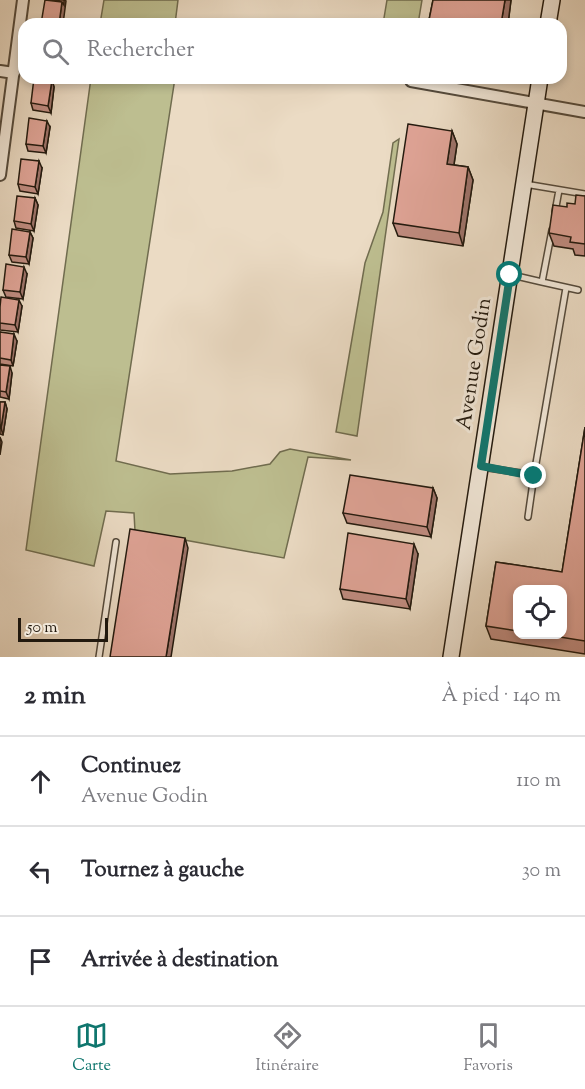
<!DOCTYPE html>
<html lang="fr">
<meta charset="utf-8">
<style>
:root{--surface:#fff;--page:#f7f7f7;--text:#2b2b33;--muted:#7c7c81;--line:#e1e1e2;--accent:#0f766e}
body{margin:0;font-family:"Sorts Mill Goudy",serif;background:var(--page);color:var(--text)}
.controls{position:absolute;right:18px;bottom:18px;display:grid;overflow:hidden;border-radius:12px;box-shadow:0 3px 9px #0003}
.controls button{width:54px;height:54px;display:grid;place-items:center;padding:0;border:0;border-bottom:2px solid var(--line);background:var(--surface);color:var(--text);font:30px sans-serif}
.scale{position:absolute;left:18px;bottom:15px;width:90px;box-sizing:border-box;padding-left:6px;border:3px solid #22190e;border-top:0;font-size:16px;line-height:21px;white-space:nowrap;color:#22190e;-webkit-text-stroke:4px #f2e8d9;paint-order:stroke}
.stop{position:absolute;width:18px;height:18px;margin:-14px;border:4px solid #0f766e;border-radius:50%;background:#fff}
.stop.end{background:#0f766e;border-color:#fff;box-shadow:0 2px 6px #0008}
.list{margin:0;padding:0;list-style:none}
h2{display:flex;justify-content:space-between;align-items:center;height:78px;margin:0;padding:0 24px;font-size:26px}
h2 small{font-size:20px;font-weight:400;color:var(--muted)}
.list li{display:grid;grid-template-columns:39px 1fr auto;gap:18px;align-items:center;box-sizing:border-box;height:90px;padding:0 24px;border-top:2px solid var(--line)}
.list b{display:block;font-size:22px;white-space:nowrap}
.list p{margin:0;font-size:20px;white-space:nowrap;color:var(--muted)}
.list em{font-size:20px;font-style:normal;color:var(--muted)}
.icon{flex:none;width:33px;height:33px;fill:none;stroke:currentColor;stroke-width:2;stroke-linecap:round;stroke-linejoin:round}
.map{position:relative;flex:none;width:585px;height:657px;overflow:hidden}
.search{position:absolute;background:var(--surface);box-shadow:0 3px 9px #0003;left:18px;right:18px;top:18px;height:66px;display:flex;align-items:center;gap:15px;box-sizing:border-box;padding:0 21px;border-radius:18px;color:var(--muted);font-size:22px}
.sheet{height:348px;background:var(--surface)}
nav{display:flex;justify-content:space-around;align-items:center;box-sizing:border-box;height:84px;border-top:2px solid var(--line);background:var(--surface);font-size:16px;color:var(--muted)}
nav a{display:grid;justify-items:center;gap:3px}
nav .on{color:var(--accent)}
.map>svg:first-child{display:block}
.green{fill:#bdbe90;stroke:#706c4f;stroke-width:1.5}
.lines{fill:none;stroke-linecap:round;stroke-linejoin:round}
.lane-casing{stroke:#544a3c;stroke-width:8}
.street-casing{stroke:#544a3c;stroke-width:14}
.secondary-casing{stroke:#22190e;stroke-width:18}
.lane{stroke:#f2e8d9;stroke-width:5}
.street{stroke:#f2e8d9;stroke-width:10}
.secondary{stroke:#f2e8d9;stroke-width:15}
.wall{fill:#c18d82;stroke:#22190e;stroke-width:1.5;fill-rule:evenodd}
.shaded-wall{fill:#9d736a;stroke:#22190e;stroke-width:1.5}
.building{fill:#e0a497;stroke:#22190e;stroke-width:1.5}
.route{stroke:#0f766e;stroke-width:8}
.labels{text-anchor:middle;dominant-baseline:central;stroke-width:6;stroke-linejoin:round;paint-order:stroke}
.street-label{font-size:21px;fill:#22190e;stroke:#f2e8d9}
</style>
<div class="map">
<svg width="585" height="657" viewBox="0 0 585 657">
<rect width="100%" height="100%" fill="#ebdbc4"/>
<filter id="stains"><feTurbulence type="fractalNoise" baseFrequency=".00333" numOctaves="4"/><feColorMatrix values="0 0 0 0 .2 0 0 0 0 .09 0 0 0 0 .02 0 0 0 .5 -.17"/></filter>
<radialGradient id="worn" r=".72"><stop offset=".6" stop-color="#630" stop-opacity="0"/><stop offset="1" stop-color="#630" stop-opacity=".3"/></radialGradient>
<path class="green" d="M104,0H178L175,24H100Z
M387,0H422L418,24H383Z
M91,78H175L116,461L170,474L232,471L270,464L280,452L290,449L351,460L308,457L284,558L135,531L134,513L106,511L94,566L26,550Z
M399,139L357,436L336,432L365,263L383,212L393,143Z"/>
<g class="lines">
<g class="lane-casing">
<path id="lane" d="M525,184L585,194
M555,212L559,190
M512,275L542,282L552,230
M542,282L578,290
M482,467L534,475L566,288
M528,517L534,475
M99,657L116,542"/>
</g>
<g class="street-casing">
<path id="street" d="M0,71L14,73
M411,81L585,112
M0,175L23,0"/>
</g>
<g class="secondary-casing">
<path id="secondary" d="M548,24L552,0
M451,657L540,78"/>
</g>
<use href="#lane" class="lane"/>
<use href="#street" class="street"/>
<use href="#secondary" class="secondary"/>
</g>
<path class="wall" d="M433,0H511L508,24H431L429,20Z
M52,80L54,87L51,113L33,110L31,103Z
M50,127L46,153L28,151L26,144Z
M452,131L457,144L454,165L468,167L473,180L463,246L398,236L393,223Z
M42,168L38,194L20,191L18,184Z
M585,196V256L575,255L573,249L554,246L549,233L567,207L575,204Z
M35,198L38,205L34,231L16,228L14,221Z
M30,232L33,238L29,264L12,262L9,255Z
M27,274L23,299L6,297L3,290Z
M22,306L18,332L0,330V307Z
M0,332L17,341L13,366L0,364Z
M0,365L12,373L9,399L0,397Z
M0,402H5L7,409L3,435L0,434Z
M585,427V654L491,639L486,626L496,562L562,572ZM518,590H562V634H518Z
M433,488L437,498L431,537L347,523L343,513Z
M418,554L410,609L343,599L340,589Z"/>
<path class="shaded-wall" d="M64,0L66,1L63,24H59L62,2Z
M505,0H511L508,24H501Z
M52,80L54,87L51,113L48,106Z
M47,121L50,127L46,153L43,146Z
M452,131L457,144L452,177L447,164Z
M39,161L42,168L38,194L35,187Z
M468,167L473,180L463,246L459,233Z
M35,198L38,205L34,231L31,224Z
M30,232L33,238L29,264L26,257Z
M24,267L27,274L23,299L20,292Z
M19,300L22,306L18,332L15,325Z
M14,334L17,341L13,366L11,360Z
M10,366L12,373L9,399L6,392Z
M5,402L7,409L3,435L1,428Z
M0,437L2,442L0,455Z
M433,488L437,498L431,537L427,527Z
M185,538L188,548L171,657H166Z
M414,544L418,554L410,609L406,599Z"/>
<path class="building" d="M45,0L62,2L59,24H41Z
M50,0H64V5L62,2Z
M433,0H505L501,24H453L429,20Z
M34,78L52,80L48,106L31,103Z
M29,118L47,121L43,146L26,144Z
M408,124L452,131L447,164L468,167L459,233L393,223Z
M21,159L39,161L35,187L18,184Z
M576,195L585,196V244L570,242L571,237L549,233L553,205L567,207V203L575,204Z
M17,196L35,198L31,224L14,221Z
M12,229L30,232L26,257L9,255Z
M6,264L24,267L20,292L3,290Z
M1,297L19,300L15,325L0,323V307Z
M0,332L14,334L11,360L0,358Z
M0,365L10,366L6,392L0,391Z
M0,402H5L1,428H0Z
M585,427V641L541,634H562V590H518V631L486,626L496,562L562,572Z
M350,475L433,488L427,527L343,513Z
M130,529L185,538L166,657H110Z
M348,533L414,544L406,599L340,589Z"/>
<g class="lines">
<path class="route" d="M510,275L481,466L534,476"/>
</g>
<g class="labels">
<g class="street-label">
<text transform="translate(475 364) rotate(-81)">Avenue Godin</text>
</g>
</g>
<rect width="100%" height="100%" filter="url(#stains)"/>
<rect width="100%" height="100%" fill="url(#worn)"/>
</svg>
<div class="controls">
<button><svg class="icon" aria-label="locate" viewBox="0 0 24 24"><circle cx="12" cy="12" r="6"/><path d="M12 2v4M12 18v4M2 12h4M18 12h4"/></svg></button>
</div>
<div class="scale">50 m</div>
<div class="stop" style="left:510px;top:275px"></div>
<div class="stop end" style="left:534px;top:476px"></div>
<div class="search"><svg class="icon" aria-label="search" viewBox="0 0 24 24"><circle cx="10" cy="10" r="6"/><path d="M15 15l6 6"/></svg>Rechercher</div>
</div>
<section class="sheet">
<h2>2 min<small>À pied · 140 m</small></h2>
<ul class="list">
<li><svg class="icon" aria-label="ahead" viewBox="0 0 24 24"><path d="M12 20V5M6 11l6-6 6 6"/></svg><div><b>Continuez</b><p>Avenue Godin</p></div><em>110 m</em></li>
<li><svg class="icon" aria-label="left" viewBox="0 0 24 24"><path d="M17 20v-9H6M10 6l-5 5 5 5"/></svg><div><b>Tournez à gauche</b></div><em>30 m</em></li>
<li><svg class="icon" aria-label="arrive" viewBox="0 0 24 24"><path d="M6 21V4h12l-3 4 3 4H6"/></svg><div><b>Arrivée à destination</b></div></li>
</ul>
</section>
<nav>
<a class="on"><svg class="icon" aria-label="map" viewBox="0 0 24 24"><path d="M3 6l6-2 6 2 6-2v14l-6 2-6-2-6 2zM9 4v14M15 6v14"/></svg>Carte</a>
<a><svg class="icon" aria-label="directions" viewBox="0 0 24 24"><path d="M12 3l9 9-9 9-9-9zM9 14v-3h6M13 9l2 2-2 2"/></svg>Itinéraire</a>
<a><svg class="icon" aria-label="saved" viewBox="0 0 24 24"><path d="M7 4h10v16l-5-4-5 4z"/></svg>Favoris</a>
</nav>
